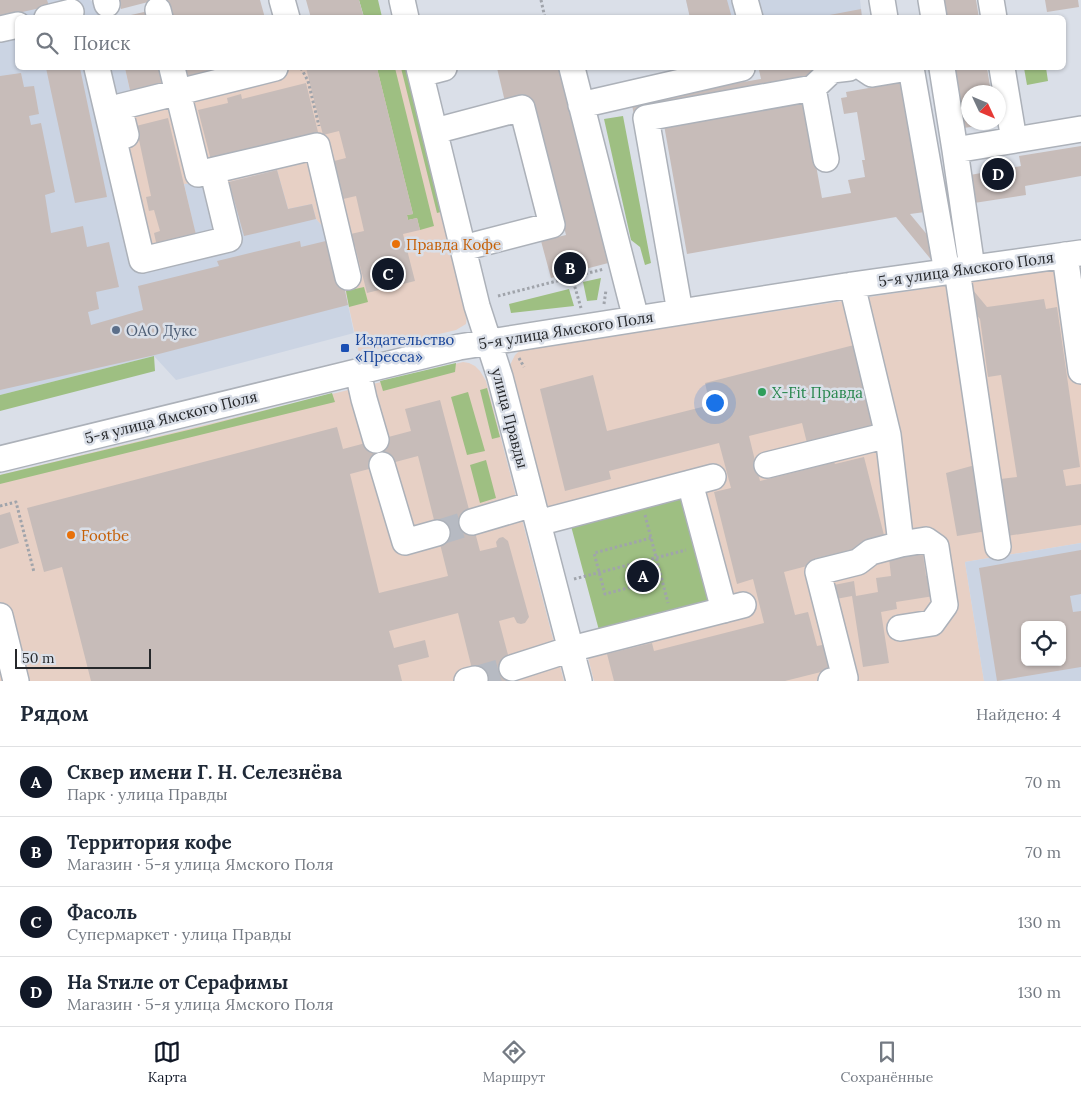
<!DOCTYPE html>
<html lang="ru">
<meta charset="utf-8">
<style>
:root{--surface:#fff;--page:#f2f2f3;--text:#1f2937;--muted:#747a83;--line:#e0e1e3;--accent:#111827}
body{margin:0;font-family:Lora,serif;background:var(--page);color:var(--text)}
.controls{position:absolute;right:15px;bottom:15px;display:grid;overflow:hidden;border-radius:8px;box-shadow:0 1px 4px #0004}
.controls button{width:45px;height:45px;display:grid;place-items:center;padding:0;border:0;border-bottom:1px solid var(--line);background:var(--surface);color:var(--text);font:25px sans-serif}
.compass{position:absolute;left:961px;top:85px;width:45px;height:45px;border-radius:50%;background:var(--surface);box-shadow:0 1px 4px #0004;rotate:134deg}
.scale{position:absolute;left:15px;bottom:12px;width:136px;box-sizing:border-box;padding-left:5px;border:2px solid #26282b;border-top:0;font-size:14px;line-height:18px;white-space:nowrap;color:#26282b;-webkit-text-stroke:4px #dadfe8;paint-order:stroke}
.you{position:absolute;left:714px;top:402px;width:18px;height:18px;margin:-12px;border:4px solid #fff;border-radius:50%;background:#1a73e8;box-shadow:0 0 0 8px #1a73e833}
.badge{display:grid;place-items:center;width:32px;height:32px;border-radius:50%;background:var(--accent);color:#fff;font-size:16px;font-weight:700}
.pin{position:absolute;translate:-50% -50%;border:2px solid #fff;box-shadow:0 1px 5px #0006}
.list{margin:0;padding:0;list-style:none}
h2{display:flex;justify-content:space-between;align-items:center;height:65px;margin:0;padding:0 20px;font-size:21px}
h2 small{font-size:16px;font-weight:400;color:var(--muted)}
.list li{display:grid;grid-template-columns:32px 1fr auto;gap:15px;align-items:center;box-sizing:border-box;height:70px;padding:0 20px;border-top:1px solid var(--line)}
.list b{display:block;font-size:19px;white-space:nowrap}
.list p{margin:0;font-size:16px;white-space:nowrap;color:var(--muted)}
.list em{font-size:16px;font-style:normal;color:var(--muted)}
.icon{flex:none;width:28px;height:28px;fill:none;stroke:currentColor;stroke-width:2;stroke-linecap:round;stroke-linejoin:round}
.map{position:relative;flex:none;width:1081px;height:681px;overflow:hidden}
.search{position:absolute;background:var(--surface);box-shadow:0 1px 4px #0004;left:15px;right:15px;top:15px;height:55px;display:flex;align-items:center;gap:12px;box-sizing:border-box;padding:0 18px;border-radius:8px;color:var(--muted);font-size:19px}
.sheet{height:345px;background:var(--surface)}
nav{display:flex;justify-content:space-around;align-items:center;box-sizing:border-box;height:70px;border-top:1px solid var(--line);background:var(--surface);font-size:14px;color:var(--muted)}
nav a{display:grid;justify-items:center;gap:2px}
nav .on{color:var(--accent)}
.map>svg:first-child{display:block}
.commercial{fill:#e7d0c5}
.built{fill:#cbd4e3;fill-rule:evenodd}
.green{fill:#9ebf82}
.building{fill:#c7bcb9;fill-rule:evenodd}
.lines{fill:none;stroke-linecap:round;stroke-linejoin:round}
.minor-tunnel{stroke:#b6bac2;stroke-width:25;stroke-dasharray:25 12;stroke-linecap:butt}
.minor-casing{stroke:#acb1b9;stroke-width:28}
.path{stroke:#a0a4ab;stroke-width:3;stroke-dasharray:2.5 2.5;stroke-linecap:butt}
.minor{stroke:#fff;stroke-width:25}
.food-dot{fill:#e8710a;stroke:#dadfe8;stroke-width:2}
.service-dot{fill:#5c6f8a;stroke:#dadfe8;stroke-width:2}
.transit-dot{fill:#1a4fb4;stroke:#dadfe8;stroke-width:2}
.leisure-dot{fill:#2e9e5b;stroke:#dadfe8;stroke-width:2}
.labels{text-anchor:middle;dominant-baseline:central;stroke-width:5;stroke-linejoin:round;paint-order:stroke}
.food-label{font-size:15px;fill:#c56008;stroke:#dadfe8;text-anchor:start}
.street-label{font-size:15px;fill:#26282b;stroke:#dadfe8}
.service-label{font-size:15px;fill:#4e5e75;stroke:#dadfe8;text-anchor:start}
.transit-label{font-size:15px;fill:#164399;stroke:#dadfe8;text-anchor:start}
.leisure-label{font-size:15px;fill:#27864d;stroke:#dadfe8;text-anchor:start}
</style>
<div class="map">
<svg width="1081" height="681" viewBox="0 0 1081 681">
<rect width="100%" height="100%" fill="#dadfe8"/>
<path class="commercial" d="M125,68H408L467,315L466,324L456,330L359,353L334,239L316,219L288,209L229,182L184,184L198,245L147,256L111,104L132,99Z
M1081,265V543L965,562L984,681H594L583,638L710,605L681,497L554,530L510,365L515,355L520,350L527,349Z
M463,362L469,363L475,366L480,371L486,381L564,681H0V475Z"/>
<path class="built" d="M0,0H90L112,17L18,18V68H125L132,99L111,104L147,256L198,245L184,184L229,182L277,170L288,209L312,204L316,219L334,239L354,333L176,380L154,356L0,395Z
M686,0H860L862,17H690Z
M1081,543V681H984L965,562ZM1025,625H1062V662H1025Z"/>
<path class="green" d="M359,0H378L382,17H364Z
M377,68H395L434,226L420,230L417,218L408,220L407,215L413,214Z
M401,68H408L444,211L437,213Z
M1024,68H1046L1048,81L1027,85Z
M623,116L651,263L645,265L640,247L631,240L604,119Z
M601,278L597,300L587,301L583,282Z
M364,287L368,302L349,307L346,291Z
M569,289L574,306L511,313L509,304Z
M154,356L155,371L0,411V395Z
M456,363L455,372L383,391L380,381Z
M487,388L500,437L492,439L480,390Z
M468,392L485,451L467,455L451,397Z
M332,393L335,402L0,484V475L205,426Z
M486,460L496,498L480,503L470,465Z
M681,497L710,605L600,634L571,526Z"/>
<path class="building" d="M0,0H47L49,6L0,17Z
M119,0H152V1L121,9Z
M161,0H260L265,18H165Z
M306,0H359L364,18H311Z
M686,0H727L732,18H690Z
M943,0H976L979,18H946Z
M1045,0H1078L1079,7L1047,12Z
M861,9L862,18H819V17Z
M153,10L155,18H122V17Z
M46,68H80L107,197L75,203Z
M125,68H167L172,90L132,99Z
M178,68H252L182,86Z
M306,68H377L413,214L407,215L408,220L417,218L420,230L403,234L415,281L367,293L355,246L349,248L346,235L364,231L356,196L339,200L330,162L346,158L339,131L323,135Z
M497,68H569L612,262L551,278L541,241L566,235L541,137L531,99L506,106Z
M776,68H820L821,76L662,106L660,96L761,79L759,70Z
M954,68H987L991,92H968V122L989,124L964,128Z
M21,73L24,87L34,86L39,114L29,116L31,125L41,123L55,192L45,195L51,233L83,226L87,247L109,242L119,287L96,292L99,309L88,312L91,325L143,310L138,286L219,266L217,261L300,241L301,247L334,239L348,305L155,355L0,390V76Z
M903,82L925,212L910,214L987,307L1044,299L1046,309L1057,307L1080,467L1063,470L1066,486L1081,484V525L1000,537L992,480L1017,477L1001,375L988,377L980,319L896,217L687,254L664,125L804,100L822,198L851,193L848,180L865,177L862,160H865L857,112L844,114L841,98L847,97L846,92Z
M306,83L319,136L212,164L198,110L228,103L227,98L241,94L242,99Z
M650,96L653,112L634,115L631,100Z
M168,118L198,243L158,251L154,233L160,231L154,210L149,211L146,197L151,196L136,126Z
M1081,146V176L1025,186L1026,195L974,203L970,175L1021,166L1019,156Z
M277,170L288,209L312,204L316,219L244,236L229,182Z
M858,344L878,425L807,443L802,423L749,436L760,481L834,462L835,464L864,457L886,543L857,553L784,572L795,615L808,612L817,646L827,644L833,669L785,681H614L607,654L652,643L654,651L764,623L753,579L737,584L714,492L731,488L719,443L609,471L611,479L565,491L540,389L593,375L607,431L710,405L705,383Z
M440,400L480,551L497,547L496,542L499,538L503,537L508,541L529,617L525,623L521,624L517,623L514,617L499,621L515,681H475L458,613L389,631L394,648L425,640L429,657L398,665L402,681H91L62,567L44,572L27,508L337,427L343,449L411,431L405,409ZM418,456L448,576L379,593L350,474Z
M975,465L987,531L957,536L946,473Z
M10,512L19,543L0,549V515Z
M922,548L926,576L931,575L934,596L896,602L897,609L881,612L889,663L863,667L852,596L836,599L834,585L854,581L856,596L878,592L876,578L891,576L889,558Z
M1081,550V594L1070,596L1073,612L1081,611V667L997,681L979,568ZM1025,625H1062V662H1025Z"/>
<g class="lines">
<path class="minor-tunnel" d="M437,533L472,522
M475,679L512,668"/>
<g class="minor-casing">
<path id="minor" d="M106,0L107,4
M282,0L287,18
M402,0L406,18
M745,0L750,18
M882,0L885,18
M931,0L934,18
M991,0L994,18
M158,10L160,18
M47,18L71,12
M0,29L18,25
M97,68L142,260L229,239L215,181
M172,68L198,174L317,146L348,277
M419,68L477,306L500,377L579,681
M572,68L636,319
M863,68L872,74L908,68
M911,68L947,272
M942,68L955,150L1081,129
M1002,68L1014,140
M421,74L444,68
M581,105L742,68
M435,131L522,108L552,225L463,248
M126,135L119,107L275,68
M955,150L972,268
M826,159L813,88L832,70L849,68
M1065,255L1081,371
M957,270L998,547
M680,312L646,118L813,88
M358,372L364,399L376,440
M0,459L459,347L852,285L1081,253
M382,465L405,542L437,533
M767,465L888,435
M690,483L724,610
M472,522L533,504
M538,523L713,477
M0,616L16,681
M900,628L932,623L945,605L936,547L926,540L901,544
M512,668L571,649L743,605
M467,681L475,679
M831,681L845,678L818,572L858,562L871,552L901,544L888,435L852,285"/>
</g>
<path class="path" d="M541,0L545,18
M301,68L308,81L319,126
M572,277L581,308
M498,296L604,269
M604,304L606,290
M519,358L524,367
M0,506L16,502L34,572
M645,515L668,603
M651,538L594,553L605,594L662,579
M574,579L686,550"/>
<use href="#minor" class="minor"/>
</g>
<g class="food-dot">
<circle cx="396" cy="244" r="5"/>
<circle cx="71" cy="535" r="5"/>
</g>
<circle class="service-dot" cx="116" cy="330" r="5"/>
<rect class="transit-dot" x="340" y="343" width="10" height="10" rx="2.5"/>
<circle class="leisure-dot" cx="762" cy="392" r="5"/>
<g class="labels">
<g class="food-label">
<text x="406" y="244">Правда Кофе</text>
<text x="81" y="535">Footbe</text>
</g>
<g class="street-label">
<text transform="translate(966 269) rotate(-8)">5-я улица Ямского Поля</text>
<text transform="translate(566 330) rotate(-9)">5-я улица Ямского Поля</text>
<text transform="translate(171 417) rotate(-14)">5-я улица Ямского Поля</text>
<text transform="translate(510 418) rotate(75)">улица Правды</text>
</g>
<g class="service-label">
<text x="126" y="330">OAO Дукс</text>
</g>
<g class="transit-label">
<text x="355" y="339">Издательство<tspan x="355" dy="17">«Пресса»</tspan></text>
</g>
<g class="leisure-label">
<text x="772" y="392">X-Fit Правда</text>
</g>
</g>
</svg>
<div class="controls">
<button><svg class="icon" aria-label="locate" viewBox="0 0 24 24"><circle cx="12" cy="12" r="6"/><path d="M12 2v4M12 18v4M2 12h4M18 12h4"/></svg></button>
</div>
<svg class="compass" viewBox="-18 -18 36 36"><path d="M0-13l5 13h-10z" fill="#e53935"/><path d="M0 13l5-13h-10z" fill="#747a83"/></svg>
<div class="scale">50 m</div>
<div class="you"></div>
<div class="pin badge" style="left:643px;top:576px">A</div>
<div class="pin badge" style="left:570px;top:268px">B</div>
<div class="pin badge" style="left:388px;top:274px">C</div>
<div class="pin badge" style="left:998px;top:174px">D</div>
<div class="search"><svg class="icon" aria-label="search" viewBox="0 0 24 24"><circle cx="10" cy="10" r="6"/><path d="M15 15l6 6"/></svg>Поиск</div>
</div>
<section class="sheet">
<h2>Рядом<small>Найдено: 4</small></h2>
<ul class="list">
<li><span class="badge">A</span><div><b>Сквер имени Г. Н. Селезнёва</b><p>Парк · улица Правды</p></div><em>70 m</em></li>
<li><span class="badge">B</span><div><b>Территория кофе</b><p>Магазин · 5-я улица Ямского Поля</p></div><em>70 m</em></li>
<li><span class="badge">C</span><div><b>Фасоль</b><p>Супермаркет · улица Правды</p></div><em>130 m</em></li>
<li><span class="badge">D</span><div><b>На Sтиле от Серафимы</b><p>Магазин · 5-я улица Ямского Поля</p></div><em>130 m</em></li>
</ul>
</section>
<nav>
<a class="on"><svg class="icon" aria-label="map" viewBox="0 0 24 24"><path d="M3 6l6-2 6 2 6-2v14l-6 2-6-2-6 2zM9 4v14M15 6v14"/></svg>Карта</a>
<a><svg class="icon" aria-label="directions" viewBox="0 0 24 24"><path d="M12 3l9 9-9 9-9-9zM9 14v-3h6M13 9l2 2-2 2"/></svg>Маршрут</a>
<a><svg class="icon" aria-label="saved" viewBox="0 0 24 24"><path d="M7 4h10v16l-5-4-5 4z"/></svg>Сохранённые</a>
</nav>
